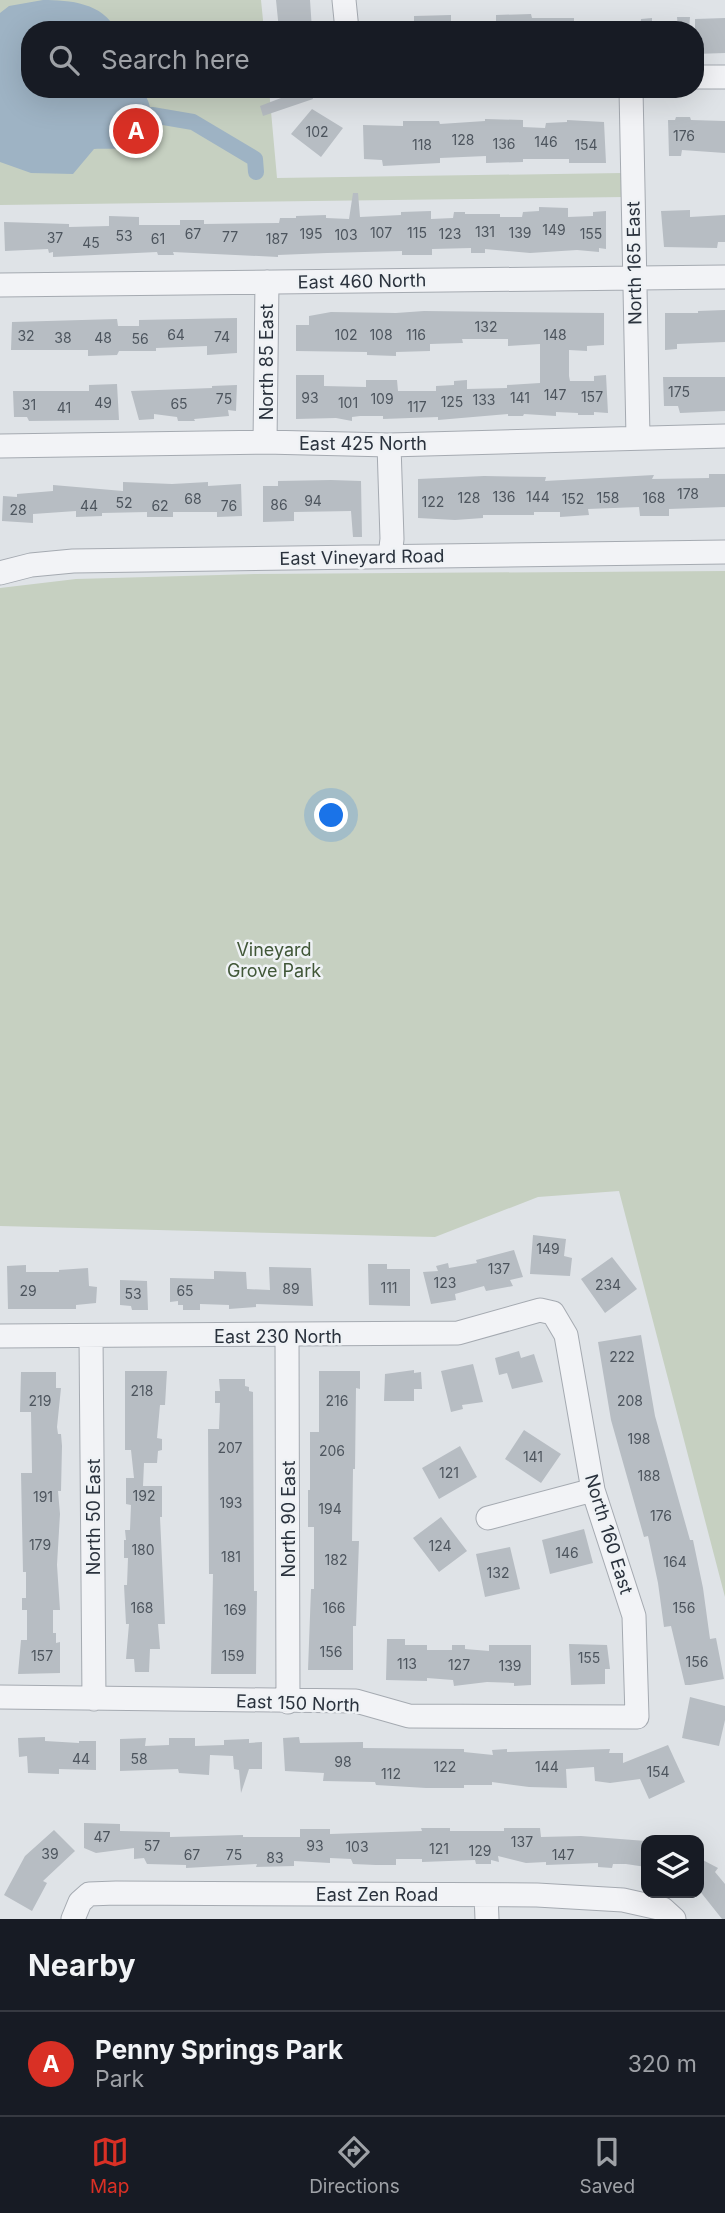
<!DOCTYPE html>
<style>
:root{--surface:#171b24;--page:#20242c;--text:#f1f3f6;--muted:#9ea1a6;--line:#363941;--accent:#d93025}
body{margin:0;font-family:Inter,sans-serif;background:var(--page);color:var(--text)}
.controls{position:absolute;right:21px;bottom:21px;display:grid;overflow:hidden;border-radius:14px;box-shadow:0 7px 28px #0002}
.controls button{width:63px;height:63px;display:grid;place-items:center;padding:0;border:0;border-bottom:2px solid var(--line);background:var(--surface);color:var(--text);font:35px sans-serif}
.you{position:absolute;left:332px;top:816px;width:24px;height:24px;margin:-18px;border:5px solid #fff;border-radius:50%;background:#1a73e8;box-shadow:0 0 0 10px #1a73e833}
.badge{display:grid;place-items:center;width:46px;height:46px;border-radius:50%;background:var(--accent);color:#fff;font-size:23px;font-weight:700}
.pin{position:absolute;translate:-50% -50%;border:4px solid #fff;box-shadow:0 2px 7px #0006}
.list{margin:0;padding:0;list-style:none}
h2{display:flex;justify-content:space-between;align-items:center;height:91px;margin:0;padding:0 28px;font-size:30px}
h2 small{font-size:23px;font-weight:400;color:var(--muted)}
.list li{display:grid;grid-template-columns:46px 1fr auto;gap:21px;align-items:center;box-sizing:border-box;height:105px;padding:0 28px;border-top:2px solid var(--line)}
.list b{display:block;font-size:26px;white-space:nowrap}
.list p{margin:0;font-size:23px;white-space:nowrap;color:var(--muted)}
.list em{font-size:23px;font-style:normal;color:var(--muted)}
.icon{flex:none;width:38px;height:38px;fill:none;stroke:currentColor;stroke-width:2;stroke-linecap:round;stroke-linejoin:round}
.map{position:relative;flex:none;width:725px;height:1919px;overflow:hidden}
.search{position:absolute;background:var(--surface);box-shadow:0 7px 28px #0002;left:21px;right:21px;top:21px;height:77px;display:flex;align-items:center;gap:18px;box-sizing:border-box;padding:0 24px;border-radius:28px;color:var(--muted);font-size:26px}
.sheet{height:196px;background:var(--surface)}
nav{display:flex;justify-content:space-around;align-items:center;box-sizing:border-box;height:98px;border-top:2px solid var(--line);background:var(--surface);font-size:19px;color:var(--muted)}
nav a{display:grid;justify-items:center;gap:4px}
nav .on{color:var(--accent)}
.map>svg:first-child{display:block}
.green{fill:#c6d0c1}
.water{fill:#9eb3c4}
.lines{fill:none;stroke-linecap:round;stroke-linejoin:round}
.canal{stroke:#9eb3c4;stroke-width:16}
.building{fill:#b7bdc3}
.minor-casing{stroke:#a5aab1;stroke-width:25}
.minor{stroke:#f2f3f6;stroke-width:23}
.labels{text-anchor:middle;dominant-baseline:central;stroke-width:5;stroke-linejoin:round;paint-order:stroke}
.number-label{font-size:14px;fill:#4d555e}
.street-label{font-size:18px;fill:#2a323d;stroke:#eff2f5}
.park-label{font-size:18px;fill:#415738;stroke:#eff2f5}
</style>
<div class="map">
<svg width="725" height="1919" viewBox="0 0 725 1919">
<rect width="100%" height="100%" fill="#dfe3e7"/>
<path class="green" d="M0,0H261L264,30H30V89H269L277,178L622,173L624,197L0,205Z
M725,571V1597L619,1191L538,1197L435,1237L0,1226V588L76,579L255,574Z"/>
<path class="water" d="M43,0C70,0 103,3 116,30H30V89H141C160,113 150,137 122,147C114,150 103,148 94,149L73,174L31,173L0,162V13L9,6Z"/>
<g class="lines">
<path class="canal" d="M152,115L193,122L255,159L256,172"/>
</g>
<path class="building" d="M276,0H310L312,30H279Z
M531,14L532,18H574V30H496V15Z
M451,15V30H414V16Z
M677,17H690L689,30H678Z
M652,18V30H640L641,19Z
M725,18V53L695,54V19Z
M278,89H310L313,99L263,116L260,106L281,98Z
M312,109L343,128L321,157L291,134Z
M676,117H690L691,120L725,121V153L682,150L681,156H669L668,120H675Z
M485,119L523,120V127L545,128L546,123L567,122V120L604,122L606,163H569V159H523V162L486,163V156L440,158V163L383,166L382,160L364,159L363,125L403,126V121H439L440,124L485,121Z
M353,193H358L360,217L401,215V212L431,211V219L453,218L454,212H465V214H500V217H522L523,212L539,211V207L568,208V217L593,216V212L606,211V249L599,248V252L577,250L530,253L485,249V253H471V248L432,249V255H402V251L327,253L278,255V257L173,252L174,255H158L157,252L53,257V252L49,253L48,249L5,251L4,222L69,224V227L109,226V216L139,217V225H180V220H204V224L279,223L280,218H296V216L326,215V218L349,219Z
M690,210V217L725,215V242H718L717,248L664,247L661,211Z
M725,310V342L677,344V349L665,350V313H698V311Z
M424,311L604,313V345L587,346V351L569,350V376L570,381H594V376L606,375L608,413L594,412V415H578V413L556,412V416L524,414L523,416H508V414L438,420V417L383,419V416H360L352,417V421L336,418L296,419V375H324V386L366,387V380H397L398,391H436V386L454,385V381L467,380V389L507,388V385L540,383V344L508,346V339H462L463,343L430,344V351L396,352V356L367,355V352L296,351V325H309V316L331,312L396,313Z
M237,318V353L207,355V346L156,348V351H119L117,355L88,356V350H11L12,322L117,319L118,326H139V320Z
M663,377H725V411L680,413L678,406H664Z
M117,384L119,420L29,421L27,417H14L13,391H89V385Z
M237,385L236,411L228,410L229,416L194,419L195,421H178L177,417L154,414V419L139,420L131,391L212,388V386Z
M709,474H725V507L669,509V516H640L639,507L588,509L589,515L560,517V512H534V515H483V518L455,520L418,518V479L484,476L546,477L545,481L654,475L652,479L709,478Z
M331,480L361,481L362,537H353L351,511L294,512V521L263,522V486H278V481Z
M123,482L172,484L208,482V486L241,484L242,516L217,517V512H173V517H147V512L102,513V516L76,517V511L33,514V523L2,521L3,496L17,497V494L53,491V485L123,491Z
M533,1235L566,1239L564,1256L572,1258L570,1276L530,1274Z
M514,1250L523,1277L510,1280L513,1286L486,1291L484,1286L455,1294L456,1300L431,1304L423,1272L438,1271L436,1266L448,1263L449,1268L477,1263L476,1260Z
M612,1257L637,1289L605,1313L581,1279Z
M368,1264H387V1269H410V1306L369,1305Z
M26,1265V1272H59V1270L88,1268L89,1286L97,1287L96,1303L76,1305V1309H8L7,1266Z
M269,1267L311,1268L313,1306L256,1304V1307L229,1309V1305L200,1304V1310H183V1305H178V1301L170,1302V1278L214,1279V1271L246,1272L247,1289L270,1290Z
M120,1280L147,1281L148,1310H132L131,1306L120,1305Z
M641,1335L655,1416L690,1540H693L703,1588L710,1639L716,1638L724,1679L690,1685H685L671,1626L664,1627L658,1583L648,1536L644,1537L611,1420L598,1342Z
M519,1351L521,1358L534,1354L543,1382L512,1389L507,1373L499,1375L495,1358Z
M473,1364L483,1402L462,1405L463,1409L451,1412L441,1371Z
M414,1370V1373L421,1372L422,1389H414V1401H384L385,1374Z
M125,1371H167L165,1405H160L157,1438L162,1439V1450L158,1451L157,1463H144L143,1486H162V1517H160L165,1624H158L160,1649H150L149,1672H135L134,1659H126L129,1624H126L124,1585H127L128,1558H124V1540H126L125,1530H130L131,1505L126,1504V1478H134L131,1450H125Z
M319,1371H360V1389L356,1388L355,1469H353L352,1541H359L356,1626H353V1670H308L311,1589H314V1527H308V1490H310V1432H319Z
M21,1372H56V1388H61L57,1427L58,1434H61L62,1446L61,1491H58L60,1514L57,1565L60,1610H53V1633H56V1643L60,1642V1673L18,1674L21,1640H27V1610H22V1598H26V1572H23L21,1473H32L31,1412H20Z
M219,1379H245V1386L249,1387V1391L253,1392L254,1591H257L256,1674H211L213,1574H209L208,1429H219L220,1403H215V1391H220Z
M524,1430L561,1454L541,1483L505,1459Z
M460,1446L477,1477L439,1499L422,1468Z
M441,1517L467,1551L439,1572L413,1538Z
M584,1529L593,1563L550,1574L542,1540Z
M510,1547L520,1589L485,1597L476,1554Z
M387,1639H405V1645H427V1650H452V1645H465V1649L489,1651V1645H531V1685L514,1686V1683L487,1682L454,1686L453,1680L427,1678V1681L386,1680Z
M569,1644L607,1645L610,1669H605V1684L571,1685Z
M690,1697L725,1706V1720L719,1746L682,1738Z
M45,1737V1741L79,1743V1741H96V1770L59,1769V1774L28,1773L27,1756L19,1757L18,1738Z
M299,1737L300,1743L363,1742V1748L464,1749V1752L493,1755L492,1750L507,1749V1752L610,1749L609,1753H623V1763L668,1745L685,1782L649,1799L640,1779L610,1783L595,1781L594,1767L566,1769L567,1788L529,1787L492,1782V1785H464V1788H426L376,1785L375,1782L323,1781L324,1773L285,1771L283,1738Z
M146,1738L145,1746L169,1745V1738H195V1746L224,1745V1740L249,1739V1743L262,1742V1769H249L241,1793L239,1770L234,1769L233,1756L210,1755L209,1775L179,1773L178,1769L120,1771V1739Z
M84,1823L120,1824V1831L170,1832V1837L243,1835V1837H300V1829H330V1834L422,1831L421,1828H450V1831H504V1828H540L541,1837L581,1836L646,1841V1867L626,1864H613L612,1868L598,1867V1863L546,1865V1862L526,1863L498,1856L499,1862L491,1860V1864H476L475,1860L422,1862V1859H396V1865H376L353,1864L351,1859L330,1858V1863L294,1861V1866L256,1867L257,1864L186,1868V1865L147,1864L144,1858L134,1859V1848L96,1853L84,1848Z
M54,1830L75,1851L43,1881L47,1883L32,1911L4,1895L25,1856Z
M699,1858L718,1868L715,1872L725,1884V1919H722L699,1890Z"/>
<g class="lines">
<g class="minor-casing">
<path id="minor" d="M344,0L347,30
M695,77H725
M631,89L638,437
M0,285L725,277
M265,442L267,282
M389,445L392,539L390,556
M0,446L265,442L389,445L725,436
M0,573L31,565L73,561L725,552
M287,1335L288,1702
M0,1336L458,1333L540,1310L553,1313L566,1335L593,1490L634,1616L637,1717L409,1716L356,1701L0,1697
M91,1336L94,1699
M488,1518L593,1490
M486,1895L487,1919
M73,1919L80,1902L89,1894L116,1893L537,1895L623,1900L663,1909L674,1919"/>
</g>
<use href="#minor" class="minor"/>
</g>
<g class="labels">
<g class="number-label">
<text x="317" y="131">102</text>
<text x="684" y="135">176</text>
<text x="463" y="139">128</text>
<text x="546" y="141">146</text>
<text x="504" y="143">136</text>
<text x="422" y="144">118</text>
<text x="586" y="144">154</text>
<text x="554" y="229">149</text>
<text x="485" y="231">131</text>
<text x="381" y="232">107</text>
<text x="417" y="232">115</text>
<text x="520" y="232">139</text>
<text x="193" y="233">67</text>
<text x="311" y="233">195</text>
<text x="450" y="233">123</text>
<text x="591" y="233">155</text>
<text x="346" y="234">103</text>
<text x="124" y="235">53</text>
<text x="230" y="236">77</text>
<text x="55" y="237">37</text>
<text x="158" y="238">61</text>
<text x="277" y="238">187</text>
<text x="91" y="242">45</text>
<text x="486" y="326">132</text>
<text x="176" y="334">64</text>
<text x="346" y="334">102</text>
<text x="381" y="334">108</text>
<text x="416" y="334">116</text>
<text x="555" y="334">148</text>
<text x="26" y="335">32</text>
<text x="222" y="336">74</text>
<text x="63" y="337">38</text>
<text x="103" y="337">48</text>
<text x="140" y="338">56</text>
<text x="679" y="391">175</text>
<text x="555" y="394">147</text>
<text x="592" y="396">157</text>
<text x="310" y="397">93</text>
<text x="520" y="397">141</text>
<text x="224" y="398">75</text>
<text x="382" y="398">109</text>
<text x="484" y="399">133</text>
<text x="452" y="401">125</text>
<text x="103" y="402">49</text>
<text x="348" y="402">101</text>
<text x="179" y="403">65</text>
<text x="29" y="404">31</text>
<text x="417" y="406">117</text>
<text x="64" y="407">41</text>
<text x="688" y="493">178</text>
<text x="504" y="496">136</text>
<text x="538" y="496">144</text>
<text x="469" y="497">128</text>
<text x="608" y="497">158</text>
<text x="654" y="497">168</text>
<text x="193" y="498">68</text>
<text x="573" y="498">152</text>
<text x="313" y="500">94</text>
<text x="433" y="501">122</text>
<text x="124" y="502">52</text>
<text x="279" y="504">86</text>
<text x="89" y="505">44</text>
<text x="160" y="505">62</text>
<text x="229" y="505">76</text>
<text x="18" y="509">28</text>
<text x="548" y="1248">149</text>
<text x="499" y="1268">137</text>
<text x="445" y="1282">123</text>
<text x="608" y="1284">234</text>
<text x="389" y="1287">111</text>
<text x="291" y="1288">89</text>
<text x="28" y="1290">29</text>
<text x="185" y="1290">65</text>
<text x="133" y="1293">53</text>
<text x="622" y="1356">222</text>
<text x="142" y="1390">218</text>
<text x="40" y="1400">219</text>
<text x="337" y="1400">216</text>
<text x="630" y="1400">208</text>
<text x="639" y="1438">198</text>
<text x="230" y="1447">207</text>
<text x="332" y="1450">206</text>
<text x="533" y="1456">141</text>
<text x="449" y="1472">121</text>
<text x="649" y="1475">188</text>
<text x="144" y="1495">192</text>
<text x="43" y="1496">191</text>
<text x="231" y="1502">193</text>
<text x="330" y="1508">194</text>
<text x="661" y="1515">176</text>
<text x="40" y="1544">179</text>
<text x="440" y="1545">124</text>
<text x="143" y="1549">180</text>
<text x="567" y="1552">146</text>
<text x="231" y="1556">181</text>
<text x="336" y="1559">182</text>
<text x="675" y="1561">164</text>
<text x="498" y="1572">132</text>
<text x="142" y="1607">168</text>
<text x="334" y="1607">166</text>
<text x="684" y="1607">156</text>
<text x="235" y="1609">169</text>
<text x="331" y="1651">156</text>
<text x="42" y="1655">157</text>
<text x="233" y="1655">159</text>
<text x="589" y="1657">155</text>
<text x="697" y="1661">156</text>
<text x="407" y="1663">113</text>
<text x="459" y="1664">127</text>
<text x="510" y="1665">139</text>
<text x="81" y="1758">44</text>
<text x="139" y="1758">58</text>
<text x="343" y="1761">98</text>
<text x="445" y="1766">122</text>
<text x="547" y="1766">144</text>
<text x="658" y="1771">154</text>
<text x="391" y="1773">112</text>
<text x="102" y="1836">47</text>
<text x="522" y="1841">137</text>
<text x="152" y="1845">57</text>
<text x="315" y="1845">93</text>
<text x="357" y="1846">103</text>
<text x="439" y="1848">121</text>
<text x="480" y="1850">129</text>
<text x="50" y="1853">39</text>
<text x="192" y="1854">67</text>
<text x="234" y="1854">75</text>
<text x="563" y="1854">147</text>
<text x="275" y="1857">83</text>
</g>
<g class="street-label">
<text transform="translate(634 263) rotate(-91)">North 165 East</text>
<text transform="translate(362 281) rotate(-1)">East 460 North</text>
<text transform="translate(266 362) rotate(-90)">North 85 East</text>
<text x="363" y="443">East 425 North</text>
<text transform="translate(362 557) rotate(-1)">East Vineyard Road</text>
<text x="278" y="1336">East 230 North</text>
<text transform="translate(93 1517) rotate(-90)">North 50 East</text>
<text transform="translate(288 1519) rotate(-90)">North 90 East</text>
<text transform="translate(609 1534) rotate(73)">North 160 East</text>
<text transform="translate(298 1703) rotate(2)">East 150 North</text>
<text x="377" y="1894">East Zen Road</text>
</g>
<g class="park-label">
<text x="274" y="949">Vineyard<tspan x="274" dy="21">Grove Park</tspan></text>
</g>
</g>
</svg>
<div class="controls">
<button><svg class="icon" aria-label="layers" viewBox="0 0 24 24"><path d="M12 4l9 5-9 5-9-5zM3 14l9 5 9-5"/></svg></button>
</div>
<div class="you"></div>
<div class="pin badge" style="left:136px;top:131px">A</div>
<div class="search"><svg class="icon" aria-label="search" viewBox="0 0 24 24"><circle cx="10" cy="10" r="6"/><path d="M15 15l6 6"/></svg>Search here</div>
</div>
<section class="sheet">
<h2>Nearby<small></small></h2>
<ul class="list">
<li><span class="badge">A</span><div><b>Penny Springs Park</b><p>Park</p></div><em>320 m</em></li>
</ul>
</section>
<nav>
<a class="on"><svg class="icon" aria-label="map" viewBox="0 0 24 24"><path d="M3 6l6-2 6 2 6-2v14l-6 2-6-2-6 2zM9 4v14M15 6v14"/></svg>Map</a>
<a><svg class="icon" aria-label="directions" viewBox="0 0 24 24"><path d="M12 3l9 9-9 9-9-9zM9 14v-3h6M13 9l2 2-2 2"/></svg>Directions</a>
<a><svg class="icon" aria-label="saved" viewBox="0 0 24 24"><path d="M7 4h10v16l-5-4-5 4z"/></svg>Saved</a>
</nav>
